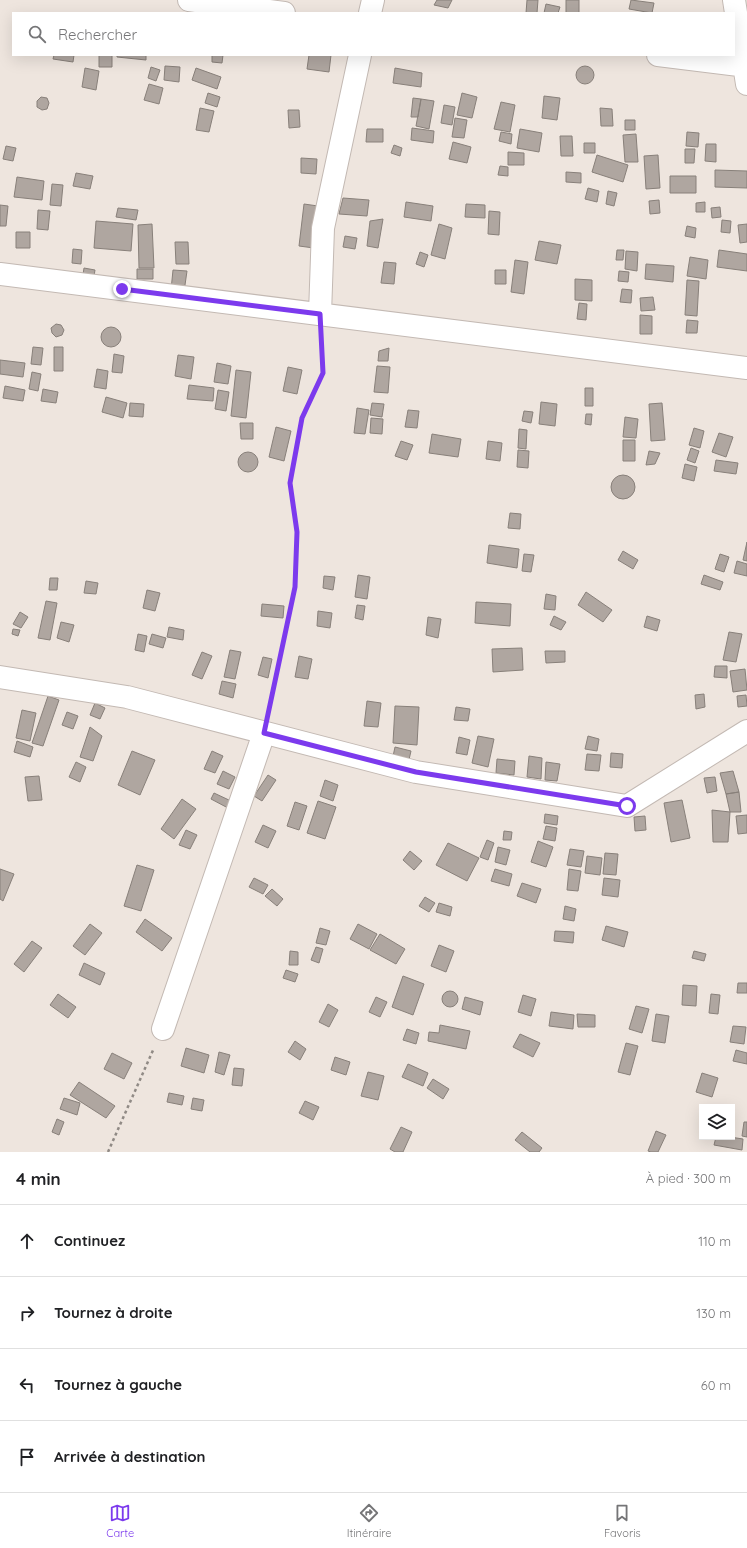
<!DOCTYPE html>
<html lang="fr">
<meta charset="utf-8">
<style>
:root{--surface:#fff;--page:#f2f2f2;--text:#202124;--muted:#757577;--line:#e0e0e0;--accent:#7c3aed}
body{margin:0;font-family:Quicksand,sans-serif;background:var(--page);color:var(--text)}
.controls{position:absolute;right:12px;bottom:12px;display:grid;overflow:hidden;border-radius:0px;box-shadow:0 4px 16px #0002}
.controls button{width:36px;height:36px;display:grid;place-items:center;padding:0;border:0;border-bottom:1px solid var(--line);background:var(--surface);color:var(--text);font:20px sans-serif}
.stop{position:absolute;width:12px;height:12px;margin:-9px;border:3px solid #7c3aed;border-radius:50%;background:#fff}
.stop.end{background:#7c3aed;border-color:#fff;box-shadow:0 1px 4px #0008}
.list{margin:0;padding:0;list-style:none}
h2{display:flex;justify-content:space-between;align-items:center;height:52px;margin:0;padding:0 16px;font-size:17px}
h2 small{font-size:13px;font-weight:400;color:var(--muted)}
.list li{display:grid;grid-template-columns:26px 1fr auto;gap:12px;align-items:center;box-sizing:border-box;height:72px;padding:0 16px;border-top:1px solid var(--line)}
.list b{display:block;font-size:15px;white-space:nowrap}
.list em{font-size:13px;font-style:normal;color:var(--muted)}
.icon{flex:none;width:22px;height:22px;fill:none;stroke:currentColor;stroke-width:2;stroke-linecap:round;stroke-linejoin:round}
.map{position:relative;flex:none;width:747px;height:1152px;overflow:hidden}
.search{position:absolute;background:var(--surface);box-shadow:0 4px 16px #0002;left:12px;right:12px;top:12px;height:44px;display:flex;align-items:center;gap:10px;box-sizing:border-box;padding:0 14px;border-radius:0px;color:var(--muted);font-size:15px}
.sheet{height:340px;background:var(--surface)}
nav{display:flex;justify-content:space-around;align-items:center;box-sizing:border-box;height:56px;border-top:1px solid var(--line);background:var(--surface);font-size:11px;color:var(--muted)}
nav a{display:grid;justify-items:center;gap:2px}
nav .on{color:var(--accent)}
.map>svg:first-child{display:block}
.building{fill:#afa6a0;stroke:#88807a}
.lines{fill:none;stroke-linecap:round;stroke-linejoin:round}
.minor-casing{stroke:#c3b9b3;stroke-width:24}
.path{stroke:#908a85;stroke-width:2.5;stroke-dasharray:3 3;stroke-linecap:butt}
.minor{stroke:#fff;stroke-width:22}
.route{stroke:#7c3aed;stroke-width:5}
</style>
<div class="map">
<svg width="747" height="1152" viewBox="0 0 747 1152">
<rect width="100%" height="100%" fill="#eee5de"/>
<path class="building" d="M437,0H452L448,8L434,5Z
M527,0H538L537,13H526Z
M566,0H579V13H566Z
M631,0L654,3L652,13L629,9Z
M546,4L560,7L558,13H544Z
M54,55H74L73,62L53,59Z
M99,55H112V67H99Z
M117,55H146V60L117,57Z
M212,55H223L222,63L212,62Z
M309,55H331L329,72L307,69Z
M576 75a9 9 0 1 1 18 0a9 9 0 1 1-18 0Z
M165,66L180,67L179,82L164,80Z
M151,67L160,70L156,81L148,78Z
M85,68L99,71L96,90L82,87Z
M196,68L221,77L217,89L192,80Z
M395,68L422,73L421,87L393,83Z
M149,84L163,88L159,104L144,100Z
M208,93L220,97L217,107L205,103Z
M462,93L477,97L472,118L457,115Z
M544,96L560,98L557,120L542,118Z
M41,97L47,98L49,103L47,109L42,110L37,107V101Z
M413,98L421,99L418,117H411Z
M421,99L434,101L429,129L416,126Z
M501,102L515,105L510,132L494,129Z
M444,105L455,107L452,125L441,123Z
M200,108L214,111L209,132L196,130Z
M600,108L612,109L613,126H601Z
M288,110H299L300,127L289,128Z
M455,118L467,120L464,138L452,137Z
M625,120H635V130H625Z
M412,128L434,131L433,143L411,140Z
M367,129H383V142H366Z
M520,129L542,133L539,152L517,148Z
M501,132L512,134L511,144L499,141Z
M687,132L699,133L698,147L686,146Z
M636,134L638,162H625L623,135Z
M560,136H572L573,156H561Z
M453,142L471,147L467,163L449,159Z
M584,143H595V153H584Z
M706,144H716V162L705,161Z
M394,145L402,148L400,156L391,153Z
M6,146L16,148L13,161L3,159Z
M685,149H695L694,163H685Z
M508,152L524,153V165H508Z
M597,155L628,165L623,182L592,172Z
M658,155L660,188L646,189L644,156Z
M301,158L317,159L316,174L301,173Z
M500,166L508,167V176L498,175Z
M715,170L747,171V188L715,187Z
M566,172L581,173V183L566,182Z
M76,173L93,176L90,189L73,186Z
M670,176H696V193H670Z
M17,177L44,181L42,200L14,197Z
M52,184L63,185L61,206L50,205Z
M588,188L599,191L597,202L585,199Z
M608,191L617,193L614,206L606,204Z
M343,198L369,200L367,216L339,214Z
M659,200L660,213L650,214L649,201Z
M406,202L433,206L431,221L404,217Z
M705,202V212H696V203Z
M304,204L318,206L314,248L299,246Z
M466,204L485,205V218L465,217Z
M0,205L8,206L6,226H0Z
M720,207L721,217L712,218L711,208Z
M118,208L138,210L136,220L116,217Z
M38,210L50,211L48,230L37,229Z
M489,211L500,212L499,235L488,234Z
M383,219L378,248L367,246L370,221Z
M722,220L731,221L730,233L721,232Z
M96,221L133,224L131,251L94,248Z
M152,224L154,268H139L138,225Z
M439,224L452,228L445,259L431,255Z
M747,224V242L740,243L738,225Z
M687,226L696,228L695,238L685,236Z
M16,232H30V248H16Z
M345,236L357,238L355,249L343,247Z
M539,241L561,245L557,264L535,260Z
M175,242H188L189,264H176Z
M73,249L82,250L81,264L72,263Z
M617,250H624L623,260H616Z
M719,250L747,254V271L717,267Z
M626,251L638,252L637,271L625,269Z
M420,252L428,255L424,267L416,264Z
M690,257L708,260L706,279L687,276Z
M515,260L528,262L524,294L511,292Z
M384,262L396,263L394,284L381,283Z
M646,264L674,266L673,282L645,279Z
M84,268L95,270L93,282L82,281Z
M137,269H153V279H137Z
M173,270L187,271L184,292L171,290Z
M495,270H506V284H495Z
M619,271L629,272L628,282L618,281Z
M575,279L592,280V301L575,300Z
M687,280L699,281L697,316L685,315Z
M622,289L632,290L631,303L620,302Z
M653,297L655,310L641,311L640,298Z
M579,303L587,304L586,320L577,319Z
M640,315L652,316V334H640Z
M687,320L698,321L697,333H686Z
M56,324L61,325L64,330L62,335L56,337L52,333L51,328Z
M101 337a10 10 0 1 1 20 0a10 10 0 1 1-20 0Z
M33,347L43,348L41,365L31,364Z
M54,347H63V371H54Z
M389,348L388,361H378L379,351Z
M114,354L124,356L122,373L112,372Z
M178,355L194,357L191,379L175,376Z
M0,360L25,363L23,377L0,374Z
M217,363L231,366L228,384L214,382Z
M377,366L390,367L388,393L374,392Z
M288,367L302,370L297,394L283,391Z
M97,369L108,371L106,389L94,387Z
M236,370L251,372L246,418L231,416Z
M32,372L41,374L38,391L29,389Z
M189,385L214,388L213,401L187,399Z
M5,386L25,390L23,401L3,398Z
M585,388H593V406H585Z
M43,389L58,392L56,403L41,401Z
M218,390L229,392L226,411L215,409Z
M106,397L127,403L123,418L102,412Z
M541,402L557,404L555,426L539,424Z
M130,403L144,404L143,417L129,416Z
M372,403L384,404L382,417L370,415Z
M662,403L665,440L651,441L649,404Z
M357,408L369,410L365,434L354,433Z
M408,410L419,411L417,428L405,427Z
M524,411L533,412L531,423L522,421Z
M586,414H592L591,425L585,424Z
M625,417L638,419L636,438L623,437Z
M371,418L383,419L382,434L370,433Z
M240,423H253V439H241Z
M276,427L291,431L284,461L269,457Z
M694,428L704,431L700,448L689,445Z
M519,429L527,430L526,449L518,448Z
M719,433L733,437L726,457L712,452Z
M432,434L461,439L458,457L429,453Z
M623,440H635V461H623Z
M401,441L413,445L407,460L395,456Z
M488,441L502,443L500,461L486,459Z
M691,448L699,451L695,463L687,460Z
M518,450L529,451L528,468L517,467Z
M649,451L660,453L655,464L646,465Z
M238 462a10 10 0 1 1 20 0a10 10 0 1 1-20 0Z
M716,460L738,463L736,474L714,471Z
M685,464L697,467L694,481L682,478Z
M611 487a12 12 0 1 1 24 0a12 12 0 1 1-24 0Z
M510,513L521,514L520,529L508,528Z
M747,542V561L743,560Z
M489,545L519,549L517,568L487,563Z
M623,551L638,560L633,569L618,560Z
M524,554L534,555L531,572L522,571Z
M720,554L729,557L724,572L715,569Z
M737,561L747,564V576L734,573Z
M358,575L370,577L367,599L355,597Z
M704,575L723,582L720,590L701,584Z
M324,576L335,577L333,590L323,588Z
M50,578H58L57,590H49Z
M86,581L98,583L96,594L84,593Z
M147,590L160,593L155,611L143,608Z
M586,592L612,610L603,622L578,605Z
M546,594L556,596L555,610L544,609Z
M46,601L57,603L50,640L38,638Z
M476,602L511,604L510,626L475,623Z
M262,604L284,606L283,618L261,616Z
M357,605L365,606L363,620L355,618Z
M318,611L332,613L330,628L317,626Z
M20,612L28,617L21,628L13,624Z
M554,616L566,622L561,630L550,625Z
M647,616L660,620L657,631L644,627Z
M428,617L441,619L438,638L426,635Z
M61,622L74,625L69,642L57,638Z
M169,627L184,630L183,640L167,637Z
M13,629L20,630L18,636L12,634Z
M729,632L742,634L736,662L723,660Z
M138,634L147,636L144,652L135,650Z
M152,634L166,638L163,648L149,644Z
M522,648L523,670L493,672L492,649Z
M230,650L241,652L235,679L224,677Z
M545,651H565V662L546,663Z
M202,652L212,656L202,679L192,675Z
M299,656L312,659L308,679L295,677Z
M263,657L272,659L268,678L258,675Z
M715,666H727V678L714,677Z
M745,669L747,690L733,692L730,671Z
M222,681L236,684L233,698L219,694Z
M704,694L705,707L696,709L695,695Z
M746,695L747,706L738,707L737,696Z
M48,696L59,700L43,746L32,743Z
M367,701L381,703L378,727L364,726Z
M95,703L105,708L100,719L90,715Z
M395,706L419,707L417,745L393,743Z
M456,707L470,709L468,721L454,720Z
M22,710L36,713L30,741L16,738Z
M67,712L78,716L73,729L62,725Z
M90,727L102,736L93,761L80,757Z
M478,736L494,739L488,767L472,763Z
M588,736L599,739L597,751L585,749Z
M459,737L470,740L467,755L456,753Z
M17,741L33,747L30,757L14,752Z
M395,747L411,751L408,764L392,761Z
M132,751L155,760L140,795L118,785Z
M212,751L223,756L215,773L204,769Z
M611,753L623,754L622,768L610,767Z
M587,754L601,755L599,771L585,770Z
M529,756L542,758L541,779L527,777Z
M497,759L515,761L514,775L496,773Z
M76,762L86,767L80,782L69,777Z
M546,762L560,764L557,781L545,780Z
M223,771L235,777L229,789L217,784Z
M733,771L739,792L726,794L720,773Z
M268,775L276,780L262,801L254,796Z
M39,776L42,800L28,801L25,777Z
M715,777L717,791L707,793L704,778Z
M325,780L338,785L333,801L320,796Z
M739,792L741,812H730L726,794Z
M214,793L231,801L228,808L211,799Z
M182,799L196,809L174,839L161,829Z
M682,800L690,838L671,842L664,803Z
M318,801L336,807L325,839L307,833Z
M295,802L307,806L299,830L287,826Z
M712,810L730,812L728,842H713Z
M545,814L558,816L557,825L544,823Z
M747,815V833L738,834L736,816Z
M645,816L646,830L635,831L634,817Z
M263,825L276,831L268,848L255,842Z
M546,826L557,828L555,841L543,839Z
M186,830L197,835L190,849L179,845Z
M504,831L512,832L511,840H503Z
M487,840L494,843L488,860L480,857Z
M538,841L553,847L546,867L531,862Z
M448,843L479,858L467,881L436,865Z
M498,847L510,850L506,865L495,862Z
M570,849L584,851L581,867L567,865Z
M410,851L422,861L414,870L403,860Z
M605,853L618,854L616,875L603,874Z
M587,856L602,858L600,875L585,873Z
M137,865L154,870L141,911L124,906Z
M0,869L14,874L3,901L0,899Z
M495,869L512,874L509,886L491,881Z
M569,869L581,871L578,891L567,890Z
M254,878L268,885L263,894L249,887Z
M604,878L620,880L618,897L602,895Z
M522,883L541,889L536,903L517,896Z
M272,889L283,899L277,906L265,896Z
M425,897L435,903L429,912L419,906Z
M439,903L452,907L450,916L436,912Z
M565,906L576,909L574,921L563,919Z
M145,919L172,938L162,951L136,932Z
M90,924L102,933L85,955L73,946Z
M358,924L377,934L369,949L350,939Z
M606,926L628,932L624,947L602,940Z
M320,928L330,931L326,945L316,943Z
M555,931L574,932L573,943L554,941Z
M380,934L405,949L396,964L370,950Z
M32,941L42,948L24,972L14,964Z
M439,945L454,951L446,972L431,966Z
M316,947L323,949L319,963L311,960Z
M290,951L298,952V965H289Z
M694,951L706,954L704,961L692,958Z
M84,963L105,973L100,985L79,975Z
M286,970L298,974L295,982L283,978Z
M403,976L424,984L413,1015L392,1007Z
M738,983H747V993H737Z
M683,985L697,986L696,1006L682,1005Z
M442 999a8 8 0 1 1 16 0a8 8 0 1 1-16 0Z
M58,994L76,1007L68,1018L50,1005Z
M711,994L720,995L718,1014L709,1013Z
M523,995L536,999L531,1016L518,1012Z
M376,997L387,1002L380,1017L369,1012Z
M465,997L483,1002L480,1015L462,1009Z
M328,1004L338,1010L329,1027L319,1022Z
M636,1006L649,1009L642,1033L629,1029Z
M551,1012L574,1015L573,1029L549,1026Z
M577,1014L595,1015V1027H578Z
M656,1014L669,1016L665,1043L652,1041Z
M440,1025L470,1031L466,1049L428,1041L429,1032L439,1033Z
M733,1026L746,1027L744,1044L730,1042Z
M407,1029L419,1033L416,1044L403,1040Z
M520,1034L540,1043L533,1057L513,1047Z
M295,1041L306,1049L300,1060L288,1052Z
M626,1043L638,1046L630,1075L618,1072Z
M186,1048L209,1055L204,1073L181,1066Z
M736,1050L747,1053V1064L733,1061Z
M219,1052L230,1055L224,1075L215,1072Z
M112,1053L132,1063L124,1079L104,1069Z
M335,1057L350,1062L346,1075L331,1070Z
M408,1064L428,1073L423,1086L402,1077Z
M234,1068L244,1069L242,1086L232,1085Z
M368,1072L384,1076L378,1100L361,1096Z
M702,1073L718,1078L712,1097L696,1092Z
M433,1079L449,1089L443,1099L427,1088Z
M79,1082L115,1106L106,1118L70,1095Z
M169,1093L184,1096L182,1105L167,1102Z
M64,1098L80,1103L77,1115L60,1109Z
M193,1098L204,1100L202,1111L191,1109Z
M305,1101L319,1107L313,1120L299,1113Z
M57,1119L64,1122L59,1135L52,1132Z
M744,1122H747V1137L742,1136Z
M401,1127L412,1132L403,1152H395L390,1149Z
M656,1131L666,1135L658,1152H651L648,1151Z
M522,1132L542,1148L539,1152H530L515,1140Z
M716,1137H730L743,1139L742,1150L714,1145Z"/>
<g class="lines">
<g class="minor-casing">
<path id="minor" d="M189,0L284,13
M734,0L747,84
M370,13L373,0
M658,55L747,66
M0,274L747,368
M320,314L323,228L360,55
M0,677L127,697L416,772L627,806L747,731
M163,1029L264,733"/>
</g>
<path class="path" d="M269,711L295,587L297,532L290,483L302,418L323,373L321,336
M108,1152L154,1048"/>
<use href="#minor" class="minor"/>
</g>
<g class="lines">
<path class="route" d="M122,289L320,314L323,373L302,418L290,483L297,532L295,587L264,733L416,772L627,806"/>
</g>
</svg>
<div class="controls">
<button><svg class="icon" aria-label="layers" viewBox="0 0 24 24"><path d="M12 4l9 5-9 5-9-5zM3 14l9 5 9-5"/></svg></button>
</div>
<div class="stop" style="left:627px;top:806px"></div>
<div class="stop end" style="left:122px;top:289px"></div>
<div class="search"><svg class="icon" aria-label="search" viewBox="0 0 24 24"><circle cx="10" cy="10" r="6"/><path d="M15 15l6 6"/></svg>Rechercher</div>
</div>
<section class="sheet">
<h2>4 min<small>À pied · 300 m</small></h2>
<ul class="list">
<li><svg class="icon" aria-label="ahead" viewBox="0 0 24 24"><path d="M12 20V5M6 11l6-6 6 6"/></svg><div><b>Continuez</b></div><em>110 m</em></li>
<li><svg class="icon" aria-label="right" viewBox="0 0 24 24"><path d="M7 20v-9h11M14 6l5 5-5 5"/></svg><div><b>Tournez à droite</b></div><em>130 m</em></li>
<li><svg class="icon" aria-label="left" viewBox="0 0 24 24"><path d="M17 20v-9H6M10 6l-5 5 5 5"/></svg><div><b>Tournez à gauche</b></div><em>60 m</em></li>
<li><svg class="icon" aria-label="arrive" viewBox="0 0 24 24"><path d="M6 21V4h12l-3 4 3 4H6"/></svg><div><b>Arrivée à destination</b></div></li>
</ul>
</section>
<nav>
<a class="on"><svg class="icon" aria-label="map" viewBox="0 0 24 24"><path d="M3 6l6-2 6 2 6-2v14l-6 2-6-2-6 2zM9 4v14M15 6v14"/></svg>Carte</a>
<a><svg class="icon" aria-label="directions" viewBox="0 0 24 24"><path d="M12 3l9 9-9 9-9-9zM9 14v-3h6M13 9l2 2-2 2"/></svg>Itinéraire</a>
<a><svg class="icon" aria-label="saved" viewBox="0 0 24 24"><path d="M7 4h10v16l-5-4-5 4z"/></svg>Favoris</a>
</nav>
